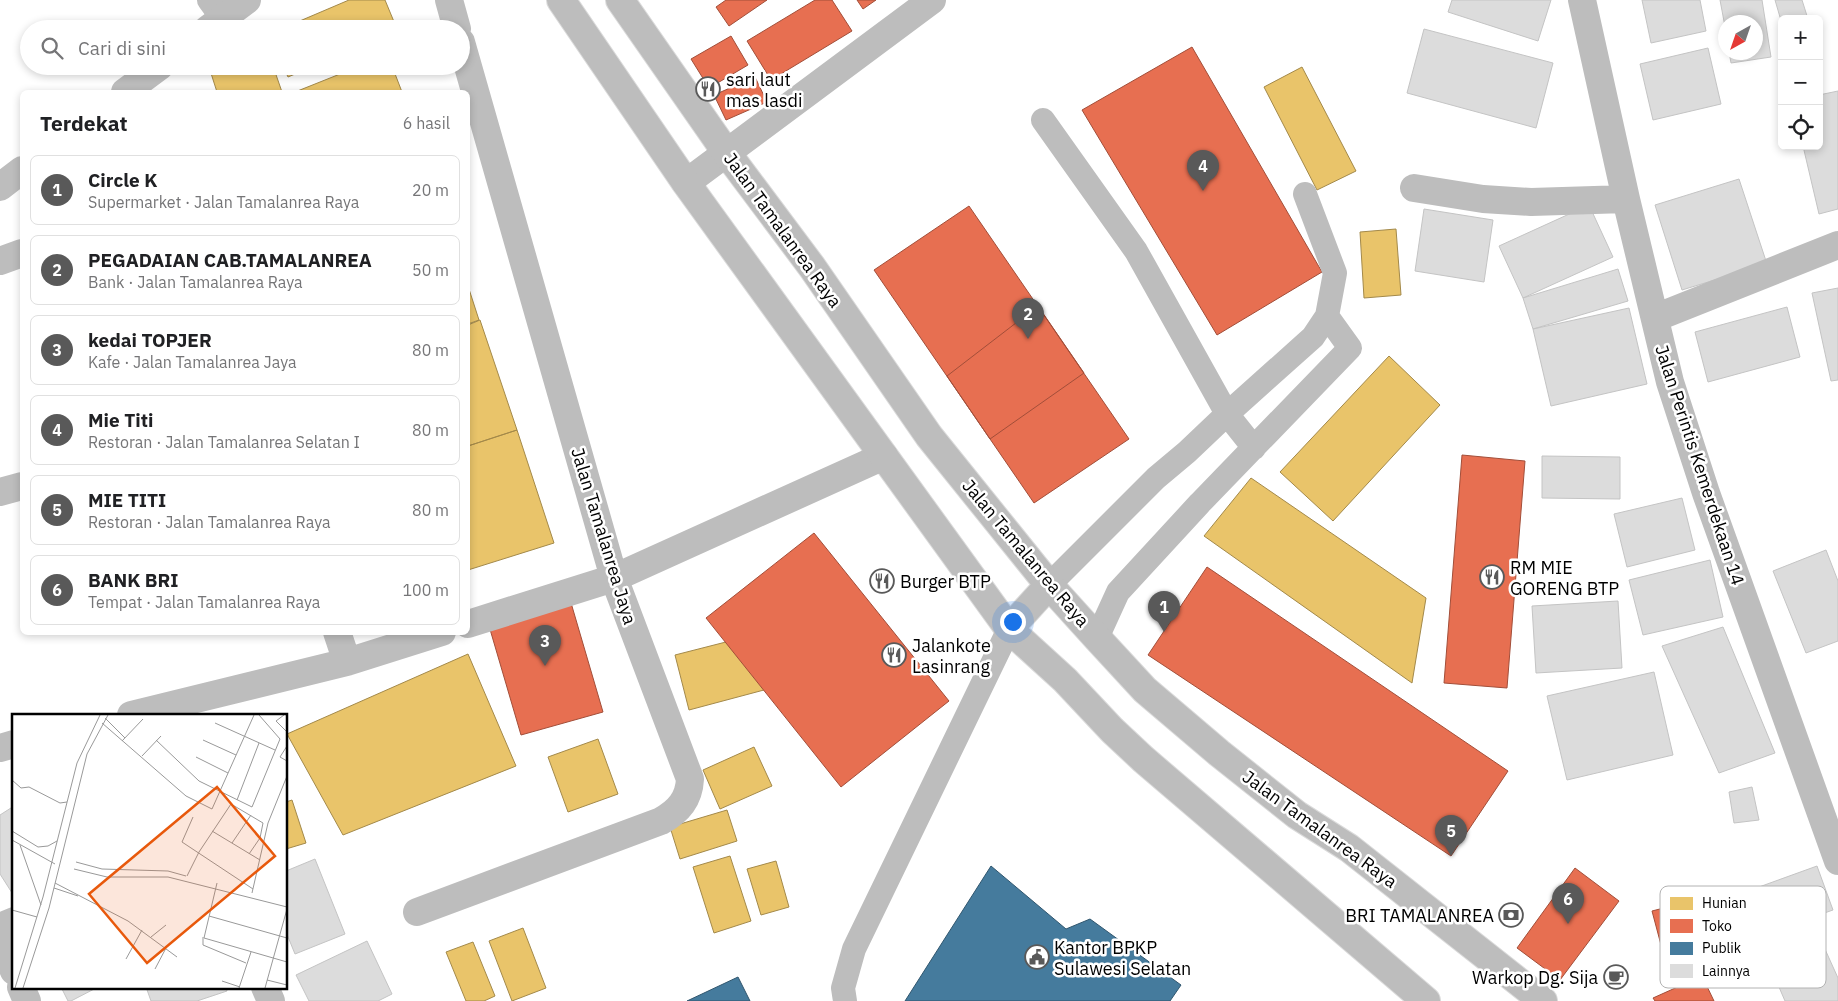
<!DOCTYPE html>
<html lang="id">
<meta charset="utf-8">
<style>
:root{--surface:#fff;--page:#f6f6f6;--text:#202124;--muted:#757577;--line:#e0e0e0;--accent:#595959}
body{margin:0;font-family:"IBM Plex Sans",sans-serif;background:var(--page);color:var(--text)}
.controls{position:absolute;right:15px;top:15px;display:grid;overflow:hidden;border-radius:8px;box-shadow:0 2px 8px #0003}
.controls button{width:45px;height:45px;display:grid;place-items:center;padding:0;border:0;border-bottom:1px solid var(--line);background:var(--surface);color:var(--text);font:25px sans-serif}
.compass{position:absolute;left:1718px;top:15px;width:45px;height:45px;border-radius:50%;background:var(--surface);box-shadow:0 2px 8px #0003;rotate:220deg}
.you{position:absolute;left:1012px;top:621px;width:18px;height:18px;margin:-12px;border:4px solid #fff;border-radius:50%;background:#1a73e8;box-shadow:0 0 0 8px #1a73e833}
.badge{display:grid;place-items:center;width:32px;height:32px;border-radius:50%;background:var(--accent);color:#fff;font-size:16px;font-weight:700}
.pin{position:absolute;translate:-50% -41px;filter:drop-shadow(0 1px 2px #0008)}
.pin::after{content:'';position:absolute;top:26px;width:18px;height:15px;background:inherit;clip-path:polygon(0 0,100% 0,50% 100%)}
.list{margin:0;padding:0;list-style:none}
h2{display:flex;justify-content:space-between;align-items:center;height:65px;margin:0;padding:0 20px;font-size:21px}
h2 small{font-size:16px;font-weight:400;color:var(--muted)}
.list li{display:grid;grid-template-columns:32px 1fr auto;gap:15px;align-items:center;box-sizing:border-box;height:70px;margin:0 10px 10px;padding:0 10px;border:1px solid var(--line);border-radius:8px}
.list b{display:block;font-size:19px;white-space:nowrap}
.list p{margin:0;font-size:16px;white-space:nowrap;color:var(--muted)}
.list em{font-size:16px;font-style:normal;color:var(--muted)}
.icon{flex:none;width:28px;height:28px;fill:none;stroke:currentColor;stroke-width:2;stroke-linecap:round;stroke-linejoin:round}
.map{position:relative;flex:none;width:1838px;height:1001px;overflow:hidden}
.search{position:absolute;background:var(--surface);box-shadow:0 2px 8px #0003;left:20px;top:20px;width:450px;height:55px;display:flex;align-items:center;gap:12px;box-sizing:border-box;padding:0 18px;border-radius:28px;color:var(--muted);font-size:19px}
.panel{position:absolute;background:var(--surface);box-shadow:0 2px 8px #0003;left:20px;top:90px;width:450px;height:545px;border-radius:8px}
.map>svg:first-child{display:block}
.homes{fill:#e9c46a;stroke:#a3894a}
.shops{fill:#e76f51;stroke:#a24e39}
.public{fill:#457b9d;stroke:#30566e}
.building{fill:#dcdcdc;stroke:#c4c4c4}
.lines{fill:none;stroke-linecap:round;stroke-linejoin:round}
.primary-casing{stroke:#dbdbdb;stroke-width:30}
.lane{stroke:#bdbdbd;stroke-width:24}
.street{stroke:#bdbdbd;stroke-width:28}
.primary{stroke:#bdbdbd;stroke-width:28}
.labels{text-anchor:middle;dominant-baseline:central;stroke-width:5;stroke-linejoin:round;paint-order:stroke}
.poi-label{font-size:18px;fill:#000;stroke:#fff;text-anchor:start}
.street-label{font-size:18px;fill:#000;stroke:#fff}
.inset-road{fill:none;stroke:#999;stroke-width:1}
.view{fill:#e8590c;fill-opacity:0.15;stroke:#e8590c;stroke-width:2.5}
.inset-edge{fill:none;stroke:#000;stroke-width:2.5}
.key{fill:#fff;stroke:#b2b2b2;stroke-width:1}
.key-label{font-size:14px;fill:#000}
</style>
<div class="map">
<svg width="1838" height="1001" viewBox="0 0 1838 1001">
<rect width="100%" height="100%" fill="#fff"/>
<path class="homes" d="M349,0H385L397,29H281Z
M210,66H273L282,92H217L209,67Z
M283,66H314L288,77Z
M360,66H392L402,92H295Z
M1302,67L1356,171L1317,190L1264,87Z
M1396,229L1401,295L1364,298L1360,232Z
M468,286L479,320L468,324Z
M480,320L517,430L468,446V325Z
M1389,356L1440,405L1333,521L1280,472Z
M517,430L554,543L468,570V446Z
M1251,478L1426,598L1412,683L1204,536Z
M765,632L779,686L689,710L675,655Z
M468,654L516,766L343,835L287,734Z
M598,739L618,794L568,812L548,757Z
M754,747L772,786L720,809L703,770Z
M292,800L306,843L286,849V802Z
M727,810L737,841L680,859L670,827Z
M730,856L751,921L714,933L693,867Z
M776,861L789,907L761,915L747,869Z
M523,928L546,988L512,1001L489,941Z
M473,942L495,996L484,1001H466L446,952Z"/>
<path class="shops" d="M726,0H767L729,26L716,7Z
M815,0H832L852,31L771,80L747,41Z
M857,0H876L863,9Z
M731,36L748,65L709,88L691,59Z
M1192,47L1322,272L1217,335L1082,110Z
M755,77L767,102L726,120L714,95Z
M969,206L1129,439L1034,503L874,270Z
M1038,306L1084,373L990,439L947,376Z
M1462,455L1525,461L1507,688L1444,683Z
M814,533L949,701L841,787L706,618Z
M1207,567L1508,771L1451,856L1148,655Z
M569,596L603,712L521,735L487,619Z
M1575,868L1619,901L1560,980L1517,948Z
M1746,887L1763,950L1669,975L1652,911Z
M1702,976L1714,1001H1655L1653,998Z"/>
<path class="public" d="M991,866L1066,929L1090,919L1181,985L1170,1001H905Z
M738,977L750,1001H687Z"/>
<path class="building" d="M1452,0H1551L1538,41L1448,12Z
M1642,0H1700L1706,31L1651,43Z
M1720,0H1762L1771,57L1731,63L1729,52H1756V22H1726V32Z
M1775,0H1802L1808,19H1782V24Z
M1424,29L1553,63L1536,128L1407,93Z
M1708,48L1721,104L1653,120L1640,64Z
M1838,91V209L1819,214L1803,146H1819V95Z
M1739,179L1767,264L1682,290L1655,205Z
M1589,205L1613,257L1523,298L1499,246Z
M1424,209L1493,220L1484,282L1415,271Z
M1618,269L1628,301L1533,329L1523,298Z
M1838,288V380L1831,381L1812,293Z
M1787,307L1800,357L1708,382L1695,332Z
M1629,308L1647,384L1551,406L1533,329Z
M1542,456L1620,457V499L1542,498Z
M1682,498L1695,550L1627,567L1614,514Z
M1826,550L1838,581V641L1806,653L1773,571Z
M1710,560L1723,617L1643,635L1629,580Z
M1618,601L1622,668L1536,673L1532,606Z
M1723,627L1775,753L1719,773L1662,646Z
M1654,672L1673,755L1567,780L1547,696Z
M1752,787L1759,820L1734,823L1729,792Z
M14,806V896L0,874V815Z
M315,859L345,934L295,954L286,932V871Z
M1817,866L1833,910L1776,930L1759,887Z
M1815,927L1838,978V1001H1785L1763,950Z
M367,941L392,994L378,1001H309L296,975Z
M61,987H98L71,1001H68Z
M146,987H226L227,991L197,1001H151Z"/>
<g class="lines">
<g class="primary-casing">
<path id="primary" d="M561,0L686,183L1009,629L1065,680L1112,730L1143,759L1426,1001
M620,0L726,152L812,267L929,436L1049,585L1097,638L1145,690L1219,753L1297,815L1349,848L1543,1001
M1009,629L1049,585"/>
</g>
<path class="lane" d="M209,0L222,18
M1043,120L1136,251L1227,414L1187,452L1156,478L1049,585
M1254,448L1227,414L1313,337L1327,316L1335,273L1305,194
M1097,638L1118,592L1200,503L1350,348L1327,316
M845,1001L843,988L854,949L1009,629"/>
<path class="street" d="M449,0L457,29
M1582,0L1626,199L1670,382L1706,493L1838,861
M208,29L247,0
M125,92L160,66
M686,183L932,0
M0,187L22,170
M1414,188L1483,199L1531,202L1626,199
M0,261L22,253
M1655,318L1838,245
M0,492L22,486
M468,624L614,578L884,456
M337,632L347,662
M131,715L347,662L442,632
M0,748L14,744
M417,912L661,821C679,811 689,799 690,779L614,578L461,42
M0,927L14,921
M0,941L14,971
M21,987L27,1001
M265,987L271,1001"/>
<use href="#primary" class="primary"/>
</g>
<defs>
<g id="restaurant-ring" transform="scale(1.25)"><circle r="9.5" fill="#fff" stroke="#595959" stroke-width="1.5"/><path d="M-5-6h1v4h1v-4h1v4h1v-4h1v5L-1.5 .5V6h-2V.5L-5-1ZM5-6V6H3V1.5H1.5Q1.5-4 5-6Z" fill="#595959"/></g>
<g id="bank-ring" transform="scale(1.25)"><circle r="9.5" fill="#fff" stroke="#595959" stroke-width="1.5"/><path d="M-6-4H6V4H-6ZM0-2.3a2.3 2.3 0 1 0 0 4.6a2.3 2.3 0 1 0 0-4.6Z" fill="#595959"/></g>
<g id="civic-ring" transform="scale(1.25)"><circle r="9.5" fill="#fff" stroke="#595959" stroke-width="1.5"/><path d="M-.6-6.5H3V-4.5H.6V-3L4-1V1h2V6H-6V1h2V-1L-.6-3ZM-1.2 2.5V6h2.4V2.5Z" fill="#595959"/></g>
<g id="cafe-ring" transform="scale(1.25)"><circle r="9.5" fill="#fff" stroke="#595959" stroke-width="1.5"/><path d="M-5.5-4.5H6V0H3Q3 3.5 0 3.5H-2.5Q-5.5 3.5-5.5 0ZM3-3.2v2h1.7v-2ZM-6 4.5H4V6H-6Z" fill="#595959"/></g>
</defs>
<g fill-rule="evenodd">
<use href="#restaurant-ring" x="708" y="89"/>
<use href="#restaurant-ring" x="1492" y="577"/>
<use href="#restaurant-ring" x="882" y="581"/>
<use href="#restaurant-ring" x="894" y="655"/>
<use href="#bank-ring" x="1511" y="915"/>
<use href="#civic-ring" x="1037" y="957"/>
<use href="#cafe-ring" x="1616" y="977"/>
</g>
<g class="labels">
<g class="poi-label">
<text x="726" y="79">sari laut<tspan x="726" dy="21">mas lasdi</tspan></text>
<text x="1510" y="567">RM MIE<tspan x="1510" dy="21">GORENG BTP</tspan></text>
<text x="900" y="581">Burger BTP</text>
<text x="912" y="645">Jalankote<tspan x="912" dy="21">Lasinrang</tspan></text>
<text x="1494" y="915" text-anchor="end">BRI TAMALANREA</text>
<text x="1054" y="947">Kantor BPKP<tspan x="1054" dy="21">Sulawesi Selatan</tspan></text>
<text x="1598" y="977" text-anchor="end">Warkop Dg. Sija</text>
</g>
<g class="street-label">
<text transform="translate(783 230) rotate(54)">Jalan Tamalanrea Raya</text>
<text transform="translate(1700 465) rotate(72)">Jalan Perintis Kemerdekaan 14</text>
<text transform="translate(604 536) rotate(73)">Jalan Tamalanrea Jaya</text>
<text transform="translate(1026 553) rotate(50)">Jalan Tamalanrea Raya</text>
<text transform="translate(1320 829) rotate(36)">Jalan Tamalanrea Raya</text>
</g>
</g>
<g transform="translate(12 714)">
<rect width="275" height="275" fill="#fff"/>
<path class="inset-road" d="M272,1L264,7L275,18M93,4L113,24M90,9L174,82L200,95L242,1M203,9L263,36M144,26L187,67L240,93L268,25L247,1M191,26L224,41M110,27L131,5M275,32L268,43L275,47M130,42L149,22M184,43L216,59M0,66L9,74L17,73L48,89L55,88M225,86L247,29M181,103L170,128L241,175M0,117L26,133M200,117L248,146M0,126L43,150M220,129L239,101M8,131L29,191M26,133L36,132L45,127M64,148L90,155L156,157L174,162M62,155L95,163H156L275,193M175,162L187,138L219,90L251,109L248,124L237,140M43,169L116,207L165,243M205,169L192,224L275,248M42,174L66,182M240,179L256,109L275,62M0,196L25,203M197,202L275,224M139,223L154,211M191,223V231L234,249M114,245L130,216M143,255L154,234M255,266L275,271M210,267L228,273M3,274L31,183L65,49L88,1M11,274L37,194L75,40L96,1M227,274L239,238M253,274L275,195"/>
<path class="view" d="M205,73L263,142L135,249L77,180Z"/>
<rect width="275" height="275" class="inset-edge"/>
</g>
<rect x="1660" y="886" width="166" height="102" rx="8" class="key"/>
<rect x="1670" y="897" width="23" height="13" fill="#e9c46a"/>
<rect x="1670" y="919" width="23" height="14" fill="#e76f51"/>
<rect x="1670" y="942" width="23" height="13" fill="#457b9d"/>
<rect x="1670" y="964" width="23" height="14" fill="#dcdcdc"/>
<g class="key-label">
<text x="1702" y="908">Hunian</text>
<text x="1702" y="931">Toko</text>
<text x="1702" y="953">Publik</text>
<text x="1702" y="976">Lainnya</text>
</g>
</svg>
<div class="controls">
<button>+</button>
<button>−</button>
<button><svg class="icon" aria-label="locate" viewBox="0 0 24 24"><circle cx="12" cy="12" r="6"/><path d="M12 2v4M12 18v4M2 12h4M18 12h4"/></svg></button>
</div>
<svg class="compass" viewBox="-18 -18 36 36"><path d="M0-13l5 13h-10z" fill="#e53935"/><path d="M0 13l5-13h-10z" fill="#757577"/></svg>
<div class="you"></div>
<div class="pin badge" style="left:1164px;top:632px">1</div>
<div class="pin badge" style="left:1028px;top:339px">2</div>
<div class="pin badge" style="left:545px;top:666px">3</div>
<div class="pin badge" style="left:1203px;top:191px">4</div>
<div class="pin badge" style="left:1451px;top:856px">5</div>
<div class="pin badge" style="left:1568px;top:924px">6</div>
<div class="search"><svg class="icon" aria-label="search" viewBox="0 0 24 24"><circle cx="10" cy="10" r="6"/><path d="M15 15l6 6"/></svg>Cari di sini</div>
<section class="panel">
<h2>Terdekat<small>6 hasil</small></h2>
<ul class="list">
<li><span class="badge">1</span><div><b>Circle K</b><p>Supermarket · Jalan Tamalanrea Raya</p></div><em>20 m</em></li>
<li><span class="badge">2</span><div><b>PEGADAIAN CAB.TAMALANREA</b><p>Bank · Jalan Tamalanrea Raya</p></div><em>50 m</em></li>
<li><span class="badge">3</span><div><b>kedai TOPJER</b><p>Kafe · Jalan Tamalanrea Jaya</p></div><em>80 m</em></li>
<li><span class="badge">4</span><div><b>Mie Titi</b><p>Restoran · Jalan Tamalanrea Selatan I</p></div><em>80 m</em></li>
<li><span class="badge">5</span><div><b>MIE TITI</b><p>Restoran · Jalan Tamalanrea Raya</p></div><em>80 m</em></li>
<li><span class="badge">6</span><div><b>BANK BRI</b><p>Tempat · Jalan Tamalanrea Raya</p></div><em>100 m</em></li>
</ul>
</section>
</div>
